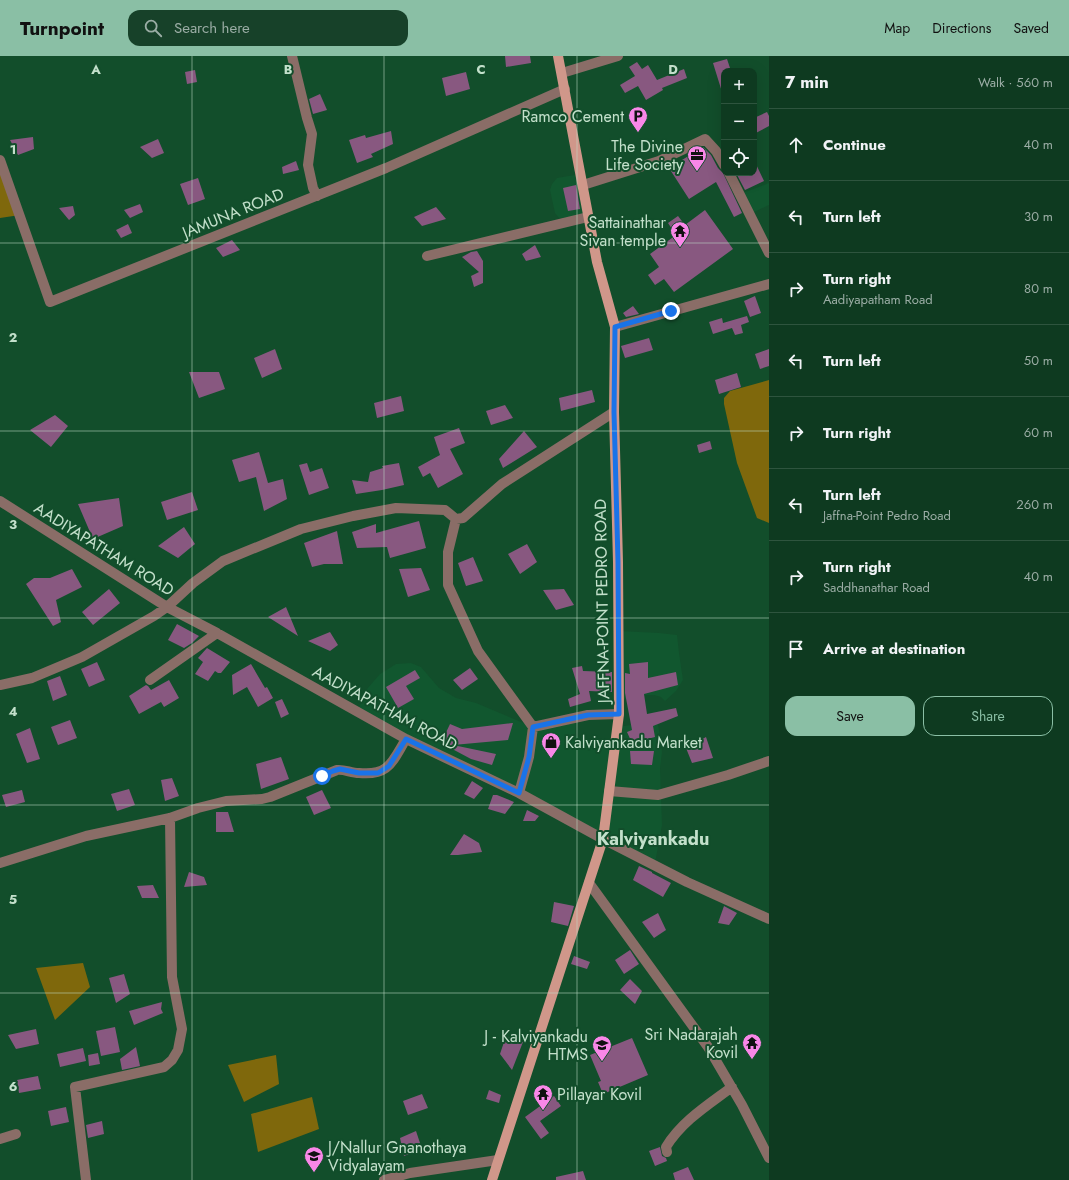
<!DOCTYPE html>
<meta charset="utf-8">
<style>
:root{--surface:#0e3a20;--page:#174129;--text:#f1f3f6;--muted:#9bada5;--line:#2e543e;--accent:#8abfa5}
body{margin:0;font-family:Jost,sans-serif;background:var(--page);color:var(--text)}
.controls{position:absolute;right:12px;top:12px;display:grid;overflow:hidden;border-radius:8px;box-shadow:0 4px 16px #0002}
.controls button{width:36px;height:36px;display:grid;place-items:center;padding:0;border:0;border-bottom:1px solid var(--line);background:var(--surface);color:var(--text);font:20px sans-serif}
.stop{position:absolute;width:12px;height:12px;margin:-9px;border:3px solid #1a73e8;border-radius:50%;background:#fff}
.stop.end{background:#1a73e8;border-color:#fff;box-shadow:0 1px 4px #0008}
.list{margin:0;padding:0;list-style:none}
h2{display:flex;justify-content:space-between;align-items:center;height:52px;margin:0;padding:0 16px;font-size:17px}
h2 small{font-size:13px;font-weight:400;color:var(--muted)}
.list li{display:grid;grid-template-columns:26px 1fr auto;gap:12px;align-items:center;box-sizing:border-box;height:72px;padding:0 16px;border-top:1px solid var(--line)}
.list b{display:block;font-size:15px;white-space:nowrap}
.list p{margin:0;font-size:13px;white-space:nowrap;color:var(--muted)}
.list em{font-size:13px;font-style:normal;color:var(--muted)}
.actions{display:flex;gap:8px;padding:12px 16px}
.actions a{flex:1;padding:9px 0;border:1px solid var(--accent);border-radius:12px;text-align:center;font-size:14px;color:var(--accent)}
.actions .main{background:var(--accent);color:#111}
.icon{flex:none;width:22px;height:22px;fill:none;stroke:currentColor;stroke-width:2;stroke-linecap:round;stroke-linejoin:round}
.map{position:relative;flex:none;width:769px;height:1124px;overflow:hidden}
header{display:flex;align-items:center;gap:24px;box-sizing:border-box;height:56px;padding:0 20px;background:var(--accent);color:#111}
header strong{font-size:19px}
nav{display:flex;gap:22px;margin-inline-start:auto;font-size:14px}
.search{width:280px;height:36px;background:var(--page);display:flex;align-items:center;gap:10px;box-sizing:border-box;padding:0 14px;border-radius:12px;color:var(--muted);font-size:15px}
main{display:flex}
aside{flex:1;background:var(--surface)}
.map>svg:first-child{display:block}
.built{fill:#11572f}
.green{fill:#7f680c}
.building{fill:#885880}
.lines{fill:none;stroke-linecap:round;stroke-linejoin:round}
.minor{stroke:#8a6d67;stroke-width:10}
.major{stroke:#d0978a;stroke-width:10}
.route{stroke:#1a73e8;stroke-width:5}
.grid{fill:none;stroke:#c3e0cb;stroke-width:1;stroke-opacity:0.55}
.labels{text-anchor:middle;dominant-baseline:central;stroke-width:4;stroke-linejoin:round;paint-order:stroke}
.poi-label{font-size:16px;fill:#c3e0cb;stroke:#124e2b;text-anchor:end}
.street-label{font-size:16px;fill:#c3e0cb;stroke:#124e2b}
.quarter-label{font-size:18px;font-weight:bold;fill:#c3e0cb;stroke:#124e2b}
.grid-label{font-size:13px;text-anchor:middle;font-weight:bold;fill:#c3e0cb;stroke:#124e2b;stroke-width:4;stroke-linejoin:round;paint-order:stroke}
</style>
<header>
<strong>Turnpoint</strong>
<div class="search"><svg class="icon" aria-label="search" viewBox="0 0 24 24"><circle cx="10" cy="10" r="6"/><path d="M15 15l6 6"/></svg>Search here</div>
<nav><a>Map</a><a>Directions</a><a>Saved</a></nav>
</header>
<main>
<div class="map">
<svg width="769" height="1124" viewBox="0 0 769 1124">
<rect width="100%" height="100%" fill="#124e2b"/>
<path class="built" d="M580,118L588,161L559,162L555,157L550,134L552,128L557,122Z
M769,127V149L750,158L740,138Z
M619,575L659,577L677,579L679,597L683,624L676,635L665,645L661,641L654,639H645L619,644Z
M411,607L421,611L439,632L456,642L476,647L533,671L576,661L575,679L581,683L615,684L617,671L652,666L657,664L660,679L662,696L660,712L662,769L656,802L653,808L357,656L367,633L380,618L396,608Z"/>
<path class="green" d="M0,104L20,159L0,162Z
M769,324V467L757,462L737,407L724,348V342L730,335Z
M83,907L90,931L55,964L36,912Z
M276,999L279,1028L244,1046L228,1009Z
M312,1041L319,1073L258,1096L251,1058Z"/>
<path class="building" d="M505,0H530L531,7L506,11Z
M727,3L731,15H724V36H722L713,7Z
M637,6L642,13L648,9L657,24L684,13L687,22L662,32L663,34L646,44L638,30L625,37L620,29L635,20L629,11Z
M195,14L197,26L187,28L185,16Z
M466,16L470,33L446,40L442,22Z
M320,38L327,54L313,58L309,43Z
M767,56L769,60V70L754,78V62Z
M391,75L393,88L371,98L373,101L357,107L349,84L365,79L366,82Z
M33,81L34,93L18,99L10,84Z
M158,83L164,97L152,102L140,91Z
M703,91L711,99L718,112L723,117L742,157L734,161L716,126L689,143L669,112Z
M754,104L764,125L745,134L736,117H754Z
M296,105L299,114L283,118L282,111Z
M198,122L205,143L188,149L180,128Z
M576,129L580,153L568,155L563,132Z
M140,148L143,156L130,162L124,154Z
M73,150L75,159L69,164L59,152Z
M436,151L446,163L422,170L414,161Z
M705,154L733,193L674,236L664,223L655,229L648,219L659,211L650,198L676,179L668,167L678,160L685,169Z
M128,168L132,177L121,182L116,174Z
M232,184L240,194L223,201L216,192Z
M535,189L541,201L526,205L522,198Z
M477,195L483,205V227L474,231L471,220L479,216L462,201L471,196Z
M755,240L761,257L750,261L744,245Z
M633,250L639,258L626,261L623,257Z
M747,260L749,266L741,269L743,277L735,279L732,272L713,278L709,266L722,262L723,267Z
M649,282L653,294L625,302L621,290Z
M275,293L282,313L262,322L254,302Z
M769,293V310L760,313L755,298Z
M189,316H219L225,333L199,342Z
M737,317L741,331L719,338L715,324Z
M592,334L595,346L561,355L559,342Z
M401,340L404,355L377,362L374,347Z
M505,349L513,362L491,369L486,355Z
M55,359L68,370L51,391L30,374Z
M459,372L465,387L450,393L463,418L438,432L430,417L423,421L418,411L440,399L434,381Z
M524,375L537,391L503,412L499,403Z
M710,385L712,393L699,397L697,389Z
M259,396L268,427L283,423L287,443L264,455L256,421L239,426L232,404Z
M307,407L310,416L322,412L329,432L309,439L299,409Z
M399,407L404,429L382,434L356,438L352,424L368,426L370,416L383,412L382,410Z
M192,436L198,454L167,464L161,446Z
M119,442L123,470L93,483L78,448Z
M419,465L426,492L390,502L387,491L357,492L352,476L376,468V477Z
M184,471L195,488L178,502L158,490Z
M337,475L343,508H324L312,511L304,487Z
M527,488L537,506L520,518L508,498Z
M473,501L483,525L466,530L458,507Z
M421,512L430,534L408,541L399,513Z
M72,513L82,531L56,544L61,566L53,570L26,528L34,522H50Z
M109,533L120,547L93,569L82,556Z
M564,533L574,549L556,554L543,534Z
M286,551L298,580L268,561Z
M177,568L199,580L192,587L184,592L168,584Z
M330,576L338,589L330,595L308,585Z
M207,592L230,606L221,617H218L215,615L208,625L195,618L203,606L198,602Z
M97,606L105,624L89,631L81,613Z
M648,606V622L676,616L678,629L644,638L647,658L676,652L678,660L653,670L655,681L632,687L627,676L632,674L625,637V617L630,618L629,608Z
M251,608L265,632L267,631L273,642L258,651L247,631L233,639L232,619Z
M582,610L583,615L612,616V636L589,635L591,645L570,651L568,643L580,638L572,612Z
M470,612L478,623L462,634L453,624Z
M415,614L420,622L406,630L414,643L398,652L386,631Z
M60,620L67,639L53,645L47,625Z
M169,624L179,642L164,651L161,646L139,658L129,640L146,629L148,630L151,634Z
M282,643L289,658L281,662L275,646Z
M70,664L77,682L58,689L51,671Z
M513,667L508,684L453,689L496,698L492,709L471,703L441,687L450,668L462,673Z
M30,672L40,703L27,707L16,678Z
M706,681L713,702L692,707L686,692Z
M630,695H654L652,709L631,708Z
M281,701L289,723L261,733L256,708Z
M172,722L179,740L165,745L161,724Z
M472,725L483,732L474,743L464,738Z
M129,733L135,749L117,755L111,738Z
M22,734L25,746L6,751L2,739Z
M322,734L331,752L314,759L306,741Z
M493,739H497L514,746L505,758L488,753Z
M527,754L539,760L535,765H523Z
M216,756H228L234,776H216Z
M464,778L479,787L482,796L458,799H450Z
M639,810L652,816V817L671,827L663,841L633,824Z
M189,816L204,821L207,829L184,831Z
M153,829L159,842H142L137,830Z
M554,846L574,850L568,870L551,866Z
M724,850L737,857L729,869L718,867Z
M658,857L666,874L654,882L642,866Z
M630,894L639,908L624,918L615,904Z
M574,900L590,906L587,913L571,908Z
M124,918L130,938L116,947L109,922Z
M630,923L642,935L635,948L620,934Z
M162,946L161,953L163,957L134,969L129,955Z
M115,971L120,996L101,1000L96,975Z
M36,973L39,988L16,993L8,979Z
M506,980L523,986L512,1014L500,998Z
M632,982L648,1019L603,1038L598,1026L601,1025L590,999Z
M136,991L140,1010L122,1014L120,1003Z
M83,992L86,1005L60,1011L57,998Z
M98,997L100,1008L89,1010L88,999Z
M38,1020L41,1033L19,1037L17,1024Z
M489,1034L501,1039L499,1047L486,1043Z
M422,1038L428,1052L408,1059L403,1045Z
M554,1040L561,1050L540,1065L549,1077L541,1083L525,1061Z
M66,1051L69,1066L51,1070L48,1055Z
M102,1065L104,1078L88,1082L86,1069Z
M416,1075L422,1093L404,1100L400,1082Z
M660,1091L662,1100L666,1102L667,1105L655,1110L649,1095Z
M688,1111L694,1124H675L673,1117Z
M583,1115L586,1124H556V1121Z"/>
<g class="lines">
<path class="minor" d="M292,0L307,62L312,78L308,109L313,132L317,140
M562,17L618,0
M0,104L50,246L386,112L565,33
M729,117L769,197
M583,129L659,105L705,83L716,95L724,109
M427,200L588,161
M615,271L769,228
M0,445L167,551L217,577L406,683L519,737L603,783L687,826L769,863
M456,463L448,496V529L478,595L533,671L529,701L519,737
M150,624L217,577
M0,629L32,622L82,601L154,560L167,551L193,527L223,505L301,473L353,460L396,452L445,454L456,463L463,462L502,428L614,356
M533,671L588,659L619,658
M609,735L658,739L728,719L769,705
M0,807L86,780L170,762L198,752L226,745L262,743L270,741L337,714C344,713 351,717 359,717C389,720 392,706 406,683
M589,827L708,991L742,1049L769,1102
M0,1083L16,1078
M667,1096L666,1091C682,1065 708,1049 732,1031
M86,1124L75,1031L164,1011L172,1004L178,994L182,973L172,921L170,762
M384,1124L410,1117L498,1104"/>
<path class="major" d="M492,1124L603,783L619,658L618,506L614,356L615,271L597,206L558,0"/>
</g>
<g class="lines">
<path class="route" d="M322,720L333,715L340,713L359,717H378L389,710L406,683L519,737L529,701L533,671L588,659L619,658L618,506L614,356L615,271L671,255"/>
</g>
<path class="grid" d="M192,0V1124M384,0V1124M577,0V1124M0,187H769M0,375H769M0,562H769M0,749H769M0,937H769"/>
<defs>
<g id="parking-pin" transform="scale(1)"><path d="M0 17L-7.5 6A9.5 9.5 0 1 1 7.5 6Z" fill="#f987e8" stroke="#124e2b"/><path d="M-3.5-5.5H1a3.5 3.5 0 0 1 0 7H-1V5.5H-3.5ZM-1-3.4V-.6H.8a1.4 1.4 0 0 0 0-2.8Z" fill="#111"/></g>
<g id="office-pin" transform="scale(1)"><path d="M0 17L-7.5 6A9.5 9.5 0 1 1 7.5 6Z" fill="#f987e8" stroke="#124e2b"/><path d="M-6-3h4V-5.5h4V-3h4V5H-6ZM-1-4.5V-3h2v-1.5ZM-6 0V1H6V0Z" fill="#111"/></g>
<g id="temple-pin" transform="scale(1)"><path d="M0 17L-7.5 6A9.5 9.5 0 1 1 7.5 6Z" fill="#f987e8" stroke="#124e2b"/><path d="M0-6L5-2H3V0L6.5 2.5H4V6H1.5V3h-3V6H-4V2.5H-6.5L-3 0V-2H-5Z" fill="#111"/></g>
<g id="shop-pin" transform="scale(1)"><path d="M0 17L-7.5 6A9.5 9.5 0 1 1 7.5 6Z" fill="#f987e8" stroke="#124e2b"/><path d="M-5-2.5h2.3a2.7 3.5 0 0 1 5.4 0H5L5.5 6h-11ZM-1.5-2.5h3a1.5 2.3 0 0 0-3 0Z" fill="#111"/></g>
<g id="school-pin" transform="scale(1)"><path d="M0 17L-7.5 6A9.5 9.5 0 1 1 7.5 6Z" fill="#f987e8" stroke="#124e2b"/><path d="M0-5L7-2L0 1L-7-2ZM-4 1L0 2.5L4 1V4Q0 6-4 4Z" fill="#111"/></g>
</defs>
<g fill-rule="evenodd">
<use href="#parking-pin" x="638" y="60"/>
<use href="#office-pin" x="697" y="99"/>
<use href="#temple-pin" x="680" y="175"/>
<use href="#shop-pin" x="551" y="686"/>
<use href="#temple-pin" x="752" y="987"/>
<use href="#school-pin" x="602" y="989"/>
<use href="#temple-pin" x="543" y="1038"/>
<use href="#school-pin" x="314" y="1100"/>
</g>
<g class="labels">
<g class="poi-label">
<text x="624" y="60">Ramco Cement</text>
<text x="683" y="90">The Divine<tspan x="683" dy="18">Life Society</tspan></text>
<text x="666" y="166">Sattainathar<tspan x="666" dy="18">Sivan temple</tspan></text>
<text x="565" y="686" text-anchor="start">Kalviyankadu Market</text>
<text x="738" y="978">Sri Nadarajah<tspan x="738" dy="18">Kovil</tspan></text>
<text x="588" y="980">J - Kalviyankadu<tspan x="588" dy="18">HTMS</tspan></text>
<text x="557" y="1038" text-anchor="start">Pillayar Kovil</text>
<text x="328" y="1091" text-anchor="start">J/Nallur Gnanothaya<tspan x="328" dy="18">Vidyalayam</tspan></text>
</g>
<g class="street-label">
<text transform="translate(233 157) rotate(-22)">JAMUNA ROAD</text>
<text transform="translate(104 493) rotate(32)">AADIYAPATHAM ROAD</text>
<text transform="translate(602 545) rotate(-91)">JAFFNA-POINT PEDRO ROAD</text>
<text transform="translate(385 652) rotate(28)">AADIYAPATHAM ROAD</text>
</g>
<g class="quarter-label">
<text x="653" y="783">Kalviyankadu</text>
</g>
</g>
<g class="grid-label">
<text x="96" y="18">A</text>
<text x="288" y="18">B</text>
<text x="481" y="18">C</text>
<text x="673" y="18">D</text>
<text x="13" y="98">1</text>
<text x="13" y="286">2</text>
<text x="13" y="473">3</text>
<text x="13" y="660">4</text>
<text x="13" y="848">5</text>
<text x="13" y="1035">6</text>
</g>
</svg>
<div class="controls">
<button>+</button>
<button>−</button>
<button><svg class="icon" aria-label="locate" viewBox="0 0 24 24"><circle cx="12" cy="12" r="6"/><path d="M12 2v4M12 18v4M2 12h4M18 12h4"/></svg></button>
</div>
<div class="stop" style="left:322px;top:720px"></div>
<div class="stop end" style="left:671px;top:255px"></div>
</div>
<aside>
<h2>7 min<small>Walk · 560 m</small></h2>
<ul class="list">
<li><svg class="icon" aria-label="ahead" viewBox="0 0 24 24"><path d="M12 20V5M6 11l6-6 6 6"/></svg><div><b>Continue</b></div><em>40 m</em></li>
<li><svg class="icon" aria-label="left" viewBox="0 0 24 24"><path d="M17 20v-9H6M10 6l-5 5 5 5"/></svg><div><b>Turn left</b></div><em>30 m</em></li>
<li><svg class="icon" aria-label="right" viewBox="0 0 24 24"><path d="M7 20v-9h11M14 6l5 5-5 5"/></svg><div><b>Turn right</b><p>Aadiyapatham Road</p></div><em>80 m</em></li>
<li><svg class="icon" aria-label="left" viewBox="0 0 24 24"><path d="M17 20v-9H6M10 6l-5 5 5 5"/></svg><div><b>Turn left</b></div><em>50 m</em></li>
<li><svg class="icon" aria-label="right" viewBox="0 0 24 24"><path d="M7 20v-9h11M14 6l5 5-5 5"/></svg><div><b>Turn right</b></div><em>60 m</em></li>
<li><svg class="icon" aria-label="left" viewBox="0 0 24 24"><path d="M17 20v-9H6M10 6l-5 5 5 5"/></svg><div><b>Turn left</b><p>Jaffna-Point Pedro Road</p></div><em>260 m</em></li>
<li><svg class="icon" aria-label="right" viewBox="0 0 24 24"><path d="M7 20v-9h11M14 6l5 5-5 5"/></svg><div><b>Turn right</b><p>Saddhanathar Road</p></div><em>40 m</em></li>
<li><svg class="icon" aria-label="arrive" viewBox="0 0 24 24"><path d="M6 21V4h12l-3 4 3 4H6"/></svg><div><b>Arrive at destination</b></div></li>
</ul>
<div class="actions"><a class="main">Save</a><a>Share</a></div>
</aside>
</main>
